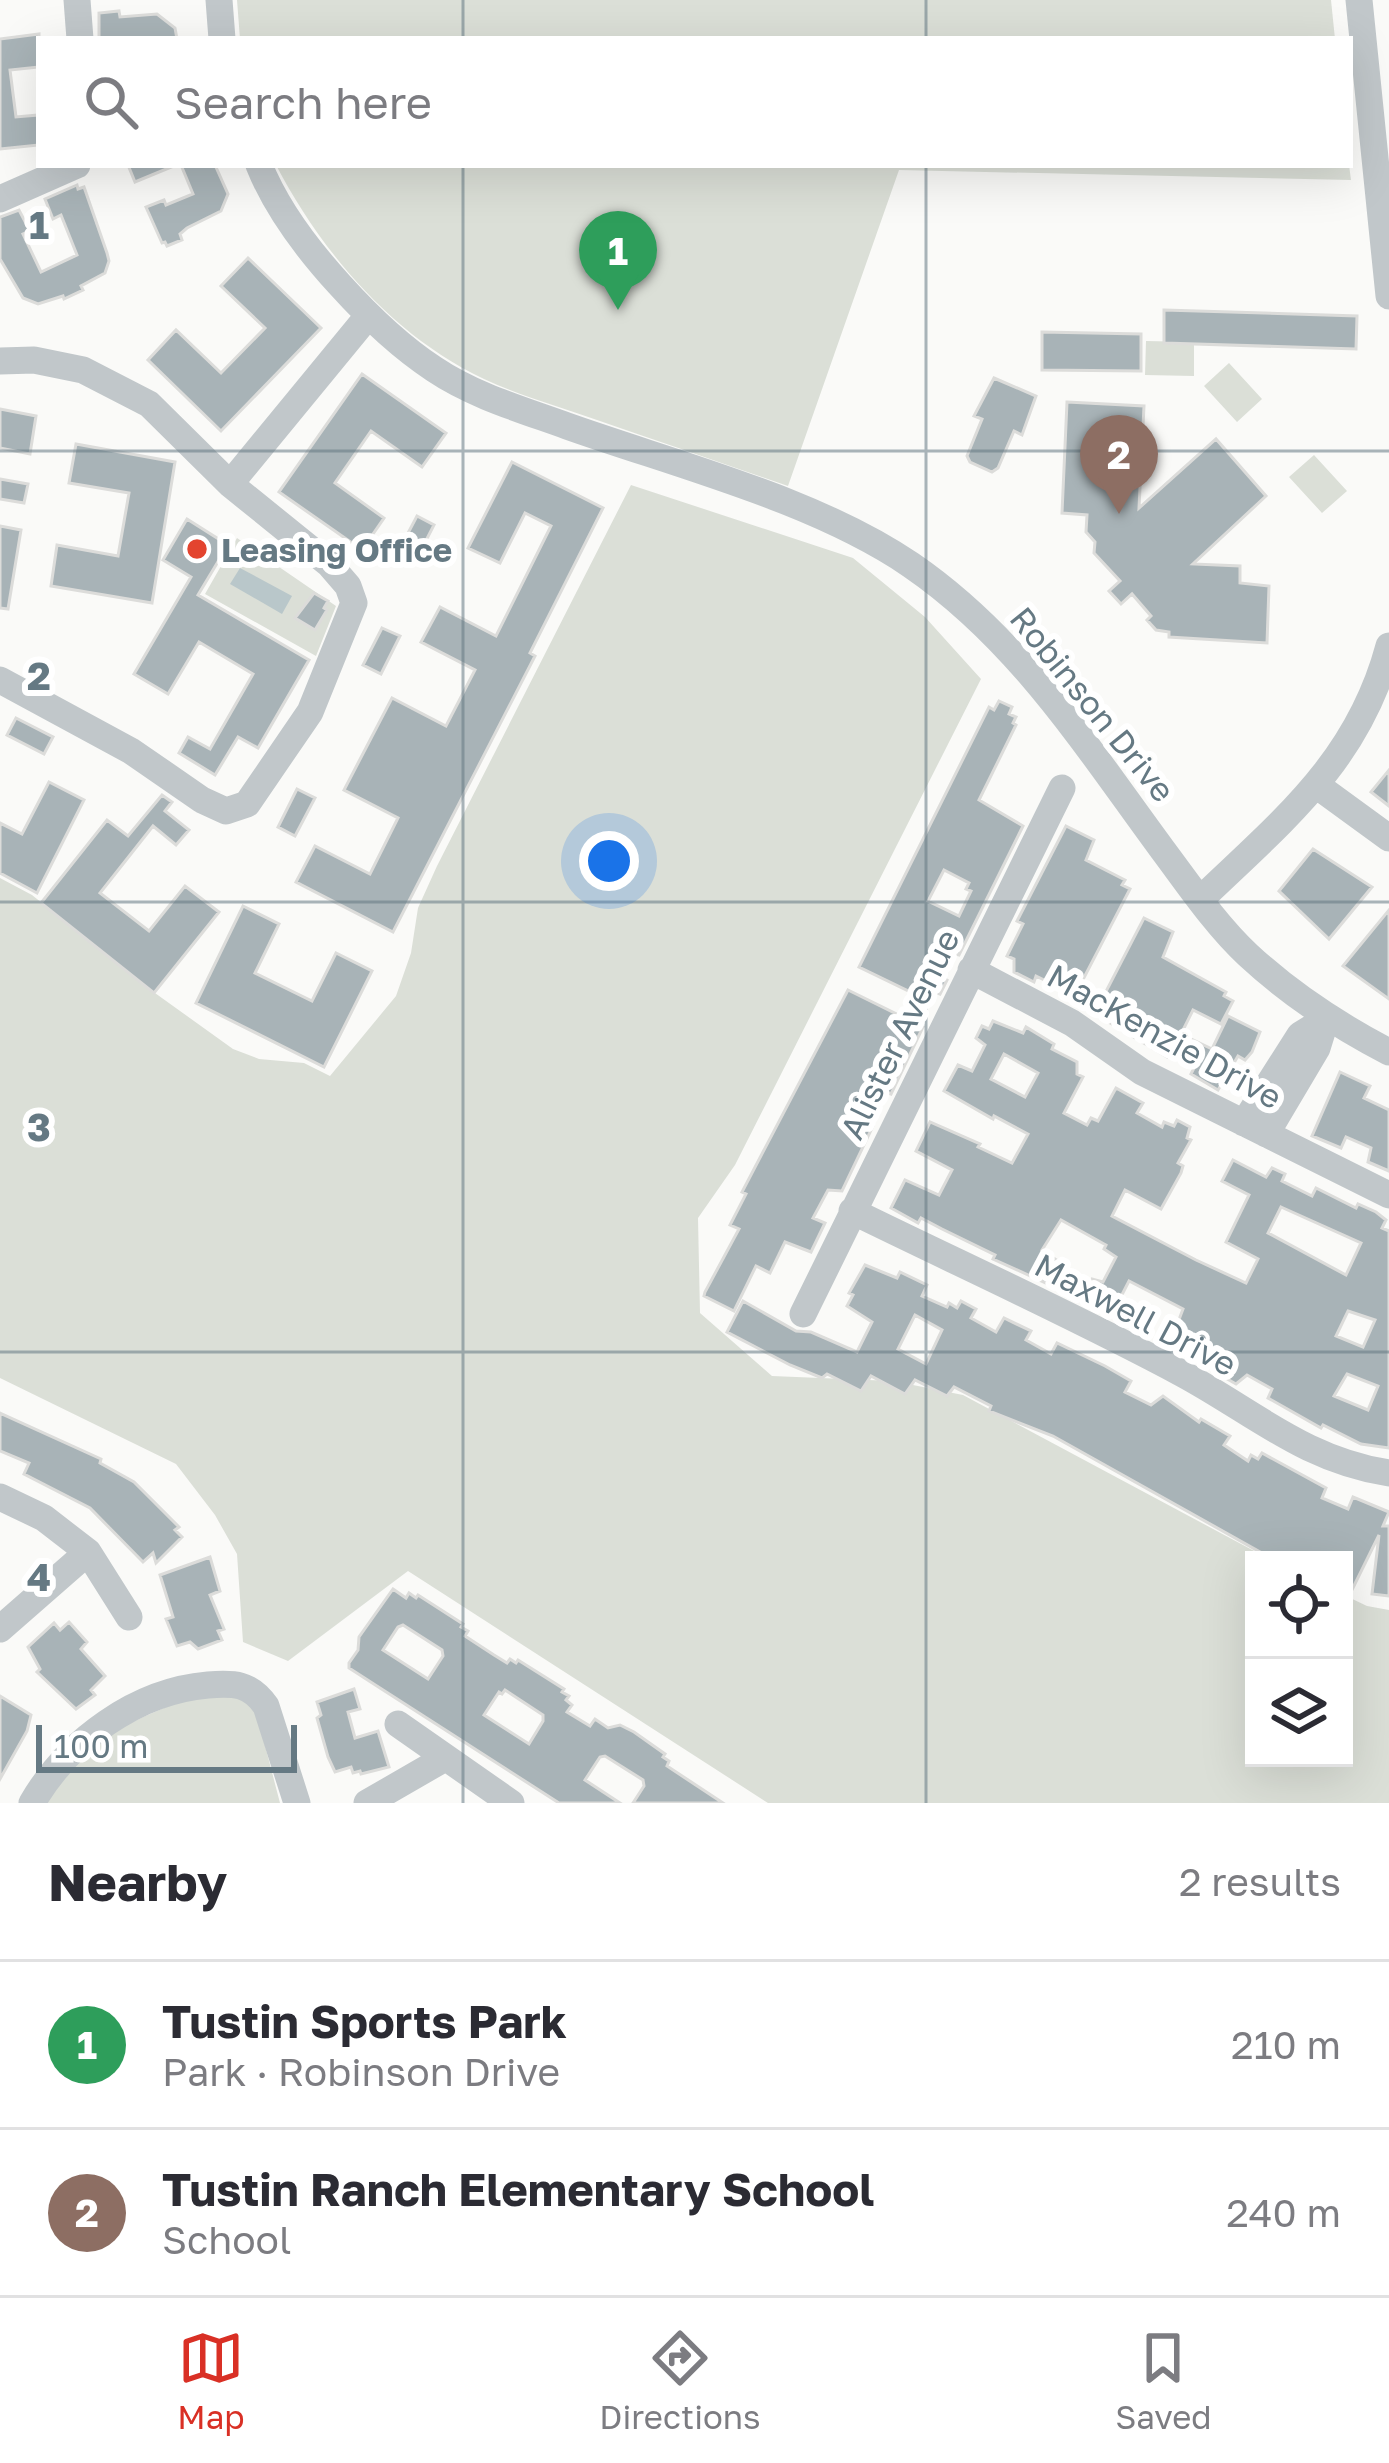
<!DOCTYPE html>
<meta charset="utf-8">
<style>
:root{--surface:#fff;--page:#f7f7f7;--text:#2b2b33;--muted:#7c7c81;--line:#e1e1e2;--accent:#d93025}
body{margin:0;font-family:"Golos Text",sans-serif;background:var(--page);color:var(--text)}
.controls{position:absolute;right:36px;bottom:36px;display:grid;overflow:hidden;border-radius:0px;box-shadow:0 12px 48px #0002}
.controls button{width:108px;height:108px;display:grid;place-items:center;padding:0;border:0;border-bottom:3px solid var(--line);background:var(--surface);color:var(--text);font:60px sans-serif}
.scale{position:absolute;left:36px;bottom:30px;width:261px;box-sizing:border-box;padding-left:12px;border:6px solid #657983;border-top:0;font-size:33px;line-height:42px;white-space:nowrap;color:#657983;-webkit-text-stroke:9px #fff;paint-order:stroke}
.you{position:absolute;left:609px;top:861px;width:42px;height:42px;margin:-30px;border:9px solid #fff;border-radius:50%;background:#1a73e8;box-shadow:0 0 0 18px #1a73e833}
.badge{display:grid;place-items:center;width:78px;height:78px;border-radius:50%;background:var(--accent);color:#fff;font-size:39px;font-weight:700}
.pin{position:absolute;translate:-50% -99px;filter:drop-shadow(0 3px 6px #0008)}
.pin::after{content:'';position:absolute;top:63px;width:42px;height:36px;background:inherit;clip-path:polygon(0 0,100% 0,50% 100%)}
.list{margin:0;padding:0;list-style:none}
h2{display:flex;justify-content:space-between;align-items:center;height:156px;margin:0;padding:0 48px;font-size:51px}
h2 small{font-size:39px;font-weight:400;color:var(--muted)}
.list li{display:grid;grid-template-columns:78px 1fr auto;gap:36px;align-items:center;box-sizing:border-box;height:168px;padding:0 48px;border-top:3px solid var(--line)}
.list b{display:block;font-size:45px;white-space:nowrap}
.list p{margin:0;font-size:39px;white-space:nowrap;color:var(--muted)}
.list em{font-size:39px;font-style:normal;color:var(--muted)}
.icon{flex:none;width:66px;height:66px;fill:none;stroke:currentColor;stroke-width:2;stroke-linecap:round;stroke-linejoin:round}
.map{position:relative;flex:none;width:1389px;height:1803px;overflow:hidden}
.search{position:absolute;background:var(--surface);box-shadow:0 12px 48px #0002;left:36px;right:36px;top:36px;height:132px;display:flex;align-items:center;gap:30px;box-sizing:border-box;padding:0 42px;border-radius:0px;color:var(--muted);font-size:45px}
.sheet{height:492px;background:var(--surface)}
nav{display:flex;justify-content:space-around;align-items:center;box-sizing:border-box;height:168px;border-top:3px solid var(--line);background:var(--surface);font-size:33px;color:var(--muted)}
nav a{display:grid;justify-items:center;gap:6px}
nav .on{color:var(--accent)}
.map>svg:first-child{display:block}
.green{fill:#dbdfd7}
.water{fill:#b9c7ca}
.building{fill:#a8b3b7;stroke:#dcdcda;stroke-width:3;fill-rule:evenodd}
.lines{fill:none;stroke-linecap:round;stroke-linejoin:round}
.minor{stroke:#c1c7ca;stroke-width:27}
.grid{fill:none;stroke:#657983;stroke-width:3;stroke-opacity:0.55}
.poi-dot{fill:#e3442f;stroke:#fff;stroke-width:4.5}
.labels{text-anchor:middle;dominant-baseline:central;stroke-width:12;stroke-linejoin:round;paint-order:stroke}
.poi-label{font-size:33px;font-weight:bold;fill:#657983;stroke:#fff;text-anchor:start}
.street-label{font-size:33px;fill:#657983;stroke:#fff}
.grid-label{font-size:39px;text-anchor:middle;font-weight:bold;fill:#657983;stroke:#fff;stroke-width:12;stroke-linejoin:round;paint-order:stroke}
</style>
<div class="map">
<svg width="1389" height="1803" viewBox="0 0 1389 1803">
<rect width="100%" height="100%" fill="#fafaf8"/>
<path class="green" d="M237,0H1331L1335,39H240Z
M276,165H1349L1351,180L899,170L788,486C724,464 661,442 597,420C560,407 520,396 484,379C393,336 322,253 276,165Z
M1146,341L1194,342V376L1145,375Z
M1229,363L1262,399L1237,422L1204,386Z
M1314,455L1347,491L1322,513L1289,477Z
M631,485L853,558L925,617L981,679L735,1165L698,1218L700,1313L772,1376L893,1381L963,1395L1271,1560H1254V1758H1344V1595L1367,1606L1389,1610V1803H768L408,1571L288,1661L243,1642L237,1554L215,1515L176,1464L0,1378V878L32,895L148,988L233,1049L259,1059L304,1063L330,1076L396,996L411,953L418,908L437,866Z
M237,538L336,606L316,656L205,594Z
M195,1695L244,1698L256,1711L280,1803H43C85,1737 126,1724 195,1695Z"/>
<path class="water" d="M240,568L292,596L282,614L230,584Z"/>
<path class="building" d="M119,11L120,17L157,14L175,28L177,39H99V13Z
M39,34V67L10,70L16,117L39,115V145L0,149V39Z
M128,165H176L135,182Z
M181,165H215L228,194L221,211L187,228L180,234L182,240L167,246L165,242L162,243L146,207L164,200L166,205L193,194Z
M77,185L78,189L84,187L107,253L109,261L105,273L81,286L83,290L64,299L63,296L38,304L23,298L0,259V217L19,210L30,231L23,234L41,272L77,255L61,215L53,219L45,199Z
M248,258L321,328L221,431L148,360L176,330L221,373L265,328L221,286Z
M1164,310L1357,316L1356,349L1164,343Z
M1042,332L1141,334V371L1042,370Z
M362,374L446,433L422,467L371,431L335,483L384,518L362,550L279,492Z
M994,378L1036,396L1022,435L1014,431L998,468L992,472L970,462L967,456L982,419L974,416Z
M1067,402L1144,406L1139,508L1216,439L1266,496L1193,564L1240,566V583L1269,586L1267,643L1169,637V632L1156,630L1147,620L1151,616L1132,594L1121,604L1109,591L1120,581L1094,553L1095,542L1086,532L1087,515L1062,513Z
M0,409L36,416L30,454L0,448Z
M76,444L175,462L152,603L51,586L57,545L118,556L129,493L69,483Z
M512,462L603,508L530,653L535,656L393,932L296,882L315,846L370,874L398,818L344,790L392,698L446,726L475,670L421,642L440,607L496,636L551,526L525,513L500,563L468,548Z
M0,479L28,484L24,503L0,499Z
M417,516L434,525L415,562L397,554Z
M187,519L228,545L198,595L309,660L258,748L238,737L215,775L179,753L188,737L210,749L253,674L199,642L168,694L134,674L191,577L163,560Z
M0,526L21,530L8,609L0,608Z
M314,593L328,601L324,608L327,610L315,630L295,618Z
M382,628L400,636L381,674L363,665Z
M999,701L1012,707L1009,714L1016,717L1013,723L1016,725L979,800L1023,826L959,955L952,953L940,976L947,980L940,994L935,992L925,999L859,967L989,707L994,710ZM944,870L969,883L966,889L971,891L959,916L928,901Z
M16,718L53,737L44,754L7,735Z
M1389,770V806L1371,792Z
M49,782L84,800L37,893L0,873V823L22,834Z
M297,789L315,798L295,836L278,827Z
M162,795L172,802L165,811L189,830L176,845L153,826L100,893L149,931L185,886L219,912L154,993L41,903L107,820L128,836Z
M1066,826L1094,840L1086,860L1125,880L1122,885L1130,889L1075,995L1036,976L1034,982L1014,972V959L1007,956L1023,924L1017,921Z
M1313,849L1372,887L1329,939L1279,891Z
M243,906L279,924L255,973L312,1001L336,953L372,971L324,1067L196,1003Z
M1389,910V999L1343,966Z
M1144,918L1173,932L1163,957L1226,992L1224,996L1233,1001L1221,1024L1193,1010L1181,1034L1212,1049L1228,1016L1260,1032L1252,1052L1245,1060L1238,1056L1218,1090L1191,1074L1197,1062L1172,1047L1167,1057L1105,1020L1108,1014L1100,1003Z
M848,990L923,1027L891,1094L886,1092L882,1099L876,1096L864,1122L873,1126L842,1191L828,1190L813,1218L825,1223L811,1252L785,1242L770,1273L756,1266L734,1311L704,1296L705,1292L739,1229L730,1225L746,1194L742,1192Z
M993,1021L1023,1033L1026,1027L1054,1044L1052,1049L1077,1062V1074L1083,1077L1064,1113L1087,1125L1091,1118L1098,1121L1116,1088L1143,1103L1137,1113L1162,1127L1164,1122L1174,1126L1177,1120L1190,1127L1187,1138L1191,1140L1178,1163L1183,1166L1181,1173L1161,1209L1125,1190L1112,1216L1196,1260L1246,1283L1258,1259L1226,1242L1249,1195L1222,1181L1233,1160L1266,1177L1272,1168L1285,1174L1282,1181L1312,1196L1316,1188L1356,1208L1358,1204L1376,1212L1386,1220L1382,1228L1389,1231V1448L1361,1444L1323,1425L1321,1428L1268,1398L1272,1389L1247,1375L1236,1384L1222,1376L1226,1368L1203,1356L1198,1361L1169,1346L1183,1309L1129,1281L1111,1316L1094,1308L1095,1304L1090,1301L1093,1295L1085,1292L1092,1279L1103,1282L1116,1257L1104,1249L1106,1245L1061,1220L1042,1250L1065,1266L1058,1280L1052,1277L1048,1284L993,1259L995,1255L942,1229L921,1218L918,1223L891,1208L905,1180L939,1195L952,1170L916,1151L930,1122L980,1144L978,1147L1012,1163L1028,1134L994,1116L993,1119L944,1091L958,1065L972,1071L985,1045L976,1038L982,1026L989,1029ZM1004,1054L1038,1073L1025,1097L991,1079ZM1281,1207L1361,1243L1346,1275L1268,1233ZM1348,1311L1375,1320L1363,1347L1336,1336ZM1347,1374L1378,1386L1368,1410L1334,1396Z
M1340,1072L1370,1086L1364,1098L1389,1110V1171L1368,1162L1371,1148L1346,1137L1341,1148L1312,1136Z
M865,1265L897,1278L900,1272L927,1285L922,1296L947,1307L949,1303L957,1308L961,1301L976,1309L971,1318L996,1332L1004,1318L1031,1331L1026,1340L1051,1354L1057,1343L1105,1366L1131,1381L1125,1392L1151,1405L1163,1396L1199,1422L1201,1419L1230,1436L1224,1445L1248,1461L1251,1455L1258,1459L1262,1453L1326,1488L1322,1498L1348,1509L1353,1497L1389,1512L1383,1526H1389V1596L1372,1594L1379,1535L1344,1606V1560H1284L1262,1553L1053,1436L989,1411L991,1406L954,1387L947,1396L915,1380L905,1394L871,1376L861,1391L827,1374L822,1378L790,1365L727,1332L743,1301L796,1331L811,1332L857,1352L872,1322L847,1306L853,1295L849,1293ZM915,1315L942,1330L926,1364L898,1349Z
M0,1413L101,1459L100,1463L134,1482L179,1527L175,1530L182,1537L156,1563L153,1553L143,1562L90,1508L24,1474L29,1463L0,1451Z
M210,1557L220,1591L210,1595L224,1629L218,1631L222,1640L198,1649L190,1642L177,1646L166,1619L173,1617L160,1575Z
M393,1589L406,1598L409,1593L416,1598L418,1595L463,1624L461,1627L468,1631L465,1636L494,1655L507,1663L510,1659L516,1663L518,1660L564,1689L562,1692L569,1696L566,1700L572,1705L567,1712L590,1726L595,1719L608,1728L620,1725L634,1732L665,1754L663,1757L669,1761L667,1766L723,1803H633L644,1786L643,1780L605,1756L600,1757L585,1780L620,1803H559L380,1688L349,1668V1663L358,1650L359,1637ZM403,1625L442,1650L443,1656L428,1679L383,1650L398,1627ZM505,1690L543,1715V1721L529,1744L484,1715L499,1692L502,1694Z
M69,1622L87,1642L81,1649L105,1676L91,1690L95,1695L76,1709L37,1672L40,1669L28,1647L54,1623L60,1630Z
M354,1689L360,1709L348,1712L355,1738L378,1731L389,1767L361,1774L360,1771L353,1773L351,1767L335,1772L328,1757L317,1718L321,1715L317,1702Z
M0,1696L31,1715L27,1731L0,1779Z"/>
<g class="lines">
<path class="minor" d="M77,0L80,39
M219,0L222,39
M1359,0L1389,296
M259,165C277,210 307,249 340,285C368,316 399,346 434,369C474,396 523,410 567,426C677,465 816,500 911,565C1019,639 1086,746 1162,849C1189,885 1215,924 1248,955C1291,995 1337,1025 1389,1052
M0,199L77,165
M0,361L34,360L83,370L149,404L230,484L329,564L348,586L354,603L310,712L247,804L226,811L202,800L131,751L0,680
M230,484L368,316
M1319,787L1389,838
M1200,900C1282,821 1358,762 1389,646
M971,970L1072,1023L1142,1072L1389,1195
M1244,1123L1300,1035L1326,1019L1317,1048L1266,1134
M852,1211C962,1265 1075,1316 1183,1374C1255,1413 1305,1460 1389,1473
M803,1314L1062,788
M0,1497L44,1518L88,1552L129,1617
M0,1629L88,1552
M398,1724L511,1803
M32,1803C68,1741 136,1691 208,1685C234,1683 250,1683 266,1706L297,1803
M367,1803L445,1758"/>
</g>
<path class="grid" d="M463,0V39M926,0V39M463,165V1803M926,165V1803M0,451H1389M0,902H1389M0,1352H1389"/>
<circle class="poi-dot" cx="197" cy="549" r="12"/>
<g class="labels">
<g class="poi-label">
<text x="221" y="549">Leasing Office</text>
</g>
<g class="street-label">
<text transform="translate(1093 704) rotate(51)">Robinson Drive</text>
<text transform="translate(899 1034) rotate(-64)">Alister Avenue</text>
<text transform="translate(1165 1036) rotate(29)">MacKenzie Drive</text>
<text transform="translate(1136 1314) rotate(28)">Maxwell Drive</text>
</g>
</g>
<g class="grid-label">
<text x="39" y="239">1</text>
<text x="39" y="690">2</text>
<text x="39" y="1141">3</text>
<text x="39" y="1591">4</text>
</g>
</svg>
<div class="controls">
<button><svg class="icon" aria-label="locate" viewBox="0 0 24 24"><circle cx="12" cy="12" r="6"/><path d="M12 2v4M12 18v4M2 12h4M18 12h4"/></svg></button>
<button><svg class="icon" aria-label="layers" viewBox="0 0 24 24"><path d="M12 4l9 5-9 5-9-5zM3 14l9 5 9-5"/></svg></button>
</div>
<div class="scale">100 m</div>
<div class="you"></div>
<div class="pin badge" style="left:618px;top:310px;background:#2e9e5b">1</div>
<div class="pin badge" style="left:1119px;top:514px;background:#8d6e63">2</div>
<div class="search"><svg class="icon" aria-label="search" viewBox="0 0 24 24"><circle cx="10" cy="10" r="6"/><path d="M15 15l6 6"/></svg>Search here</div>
</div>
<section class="sheet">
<h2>Nearby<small>2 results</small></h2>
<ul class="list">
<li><span class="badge" style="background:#2e9e5b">1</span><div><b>Tustin Sports Park</b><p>Park · Robinson Drive</p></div><em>210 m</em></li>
<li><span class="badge" style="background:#8d6e63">2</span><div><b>Tustin Ranch Elementary School</b><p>School</p></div><em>240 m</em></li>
</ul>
</section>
<nav>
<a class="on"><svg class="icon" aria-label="map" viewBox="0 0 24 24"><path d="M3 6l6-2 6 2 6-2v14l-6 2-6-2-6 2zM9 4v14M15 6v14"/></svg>Map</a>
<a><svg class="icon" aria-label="directions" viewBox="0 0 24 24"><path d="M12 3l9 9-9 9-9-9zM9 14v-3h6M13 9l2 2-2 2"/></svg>Directions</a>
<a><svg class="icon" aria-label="saved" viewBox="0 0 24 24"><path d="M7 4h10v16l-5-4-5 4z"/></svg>Saved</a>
</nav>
